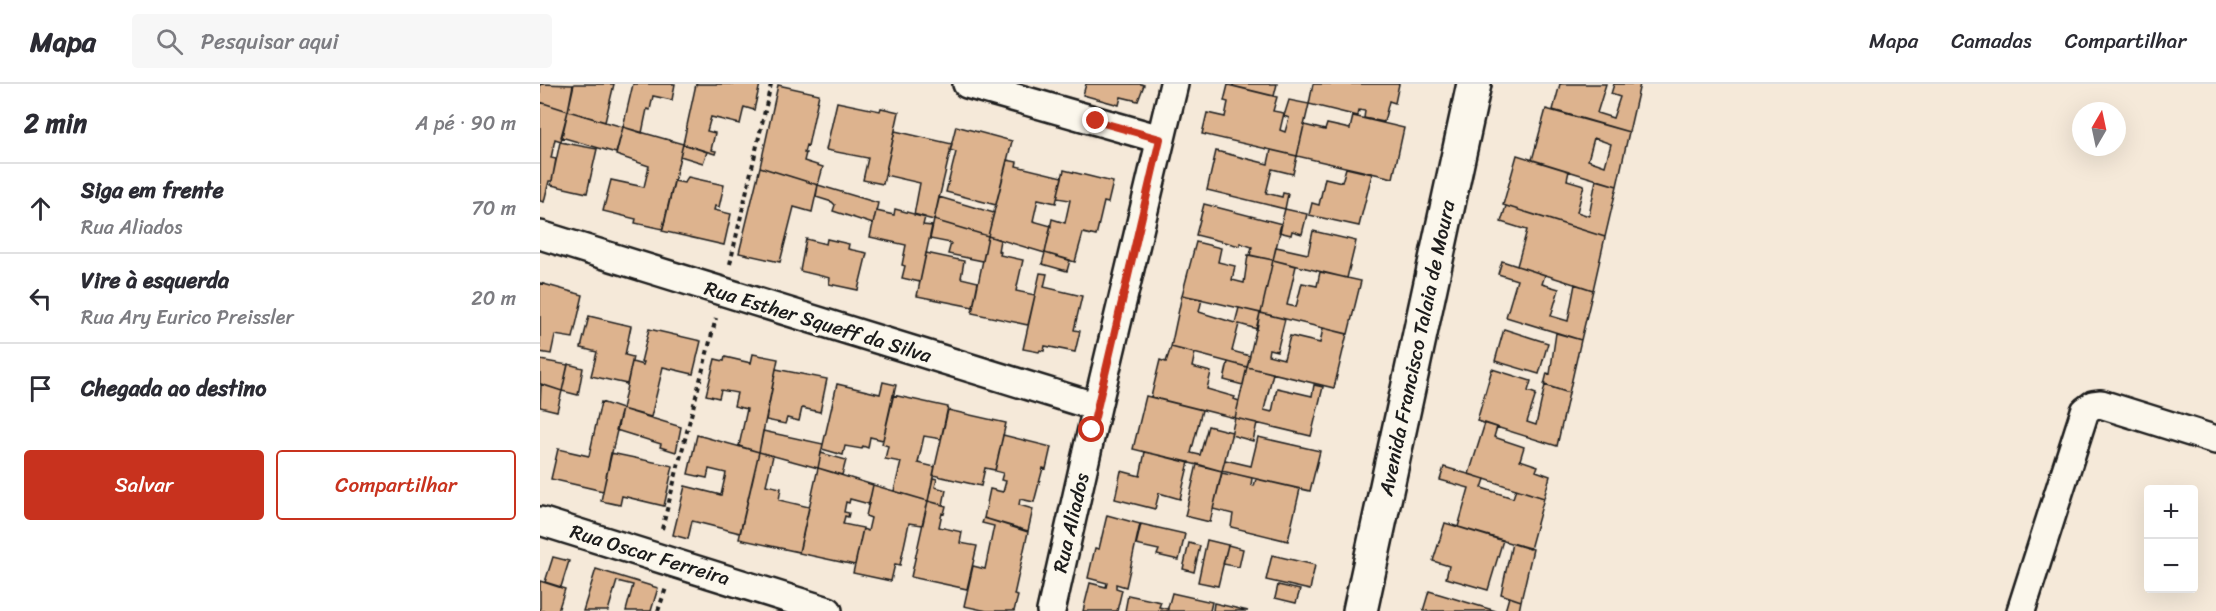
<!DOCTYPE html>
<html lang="pt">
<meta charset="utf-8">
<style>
:root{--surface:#fff;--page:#f7f7f7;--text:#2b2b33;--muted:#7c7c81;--line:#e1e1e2;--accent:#c8321e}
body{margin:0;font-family:Sriracha,sans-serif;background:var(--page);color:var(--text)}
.controls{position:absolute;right:18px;bottom:18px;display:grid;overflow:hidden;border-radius:6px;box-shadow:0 6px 24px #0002}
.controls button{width:54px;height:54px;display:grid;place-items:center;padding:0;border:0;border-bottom:2px solid var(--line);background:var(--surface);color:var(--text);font:30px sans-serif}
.compass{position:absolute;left:1532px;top:18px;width:54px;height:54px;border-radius:50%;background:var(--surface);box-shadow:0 6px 24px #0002;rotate:9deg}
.stop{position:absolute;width:18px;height:18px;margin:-14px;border:4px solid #c8321e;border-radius:50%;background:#fff}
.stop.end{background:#c8321e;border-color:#fff;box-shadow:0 2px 6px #0008}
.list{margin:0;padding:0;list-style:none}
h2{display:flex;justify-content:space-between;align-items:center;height:78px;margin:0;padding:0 24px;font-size:26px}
h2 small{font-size:20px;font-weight:400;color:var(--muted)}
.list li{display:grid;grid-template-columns:39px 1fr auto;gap:18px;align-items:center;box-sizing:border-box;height:90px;padding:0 24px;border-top:2px solid var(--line)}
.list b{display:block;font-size:22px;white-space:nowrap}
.list p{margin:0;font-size:20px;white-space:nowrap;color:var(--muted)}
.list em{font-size:20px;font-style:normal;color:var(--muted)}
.actions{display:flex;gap:12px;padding:18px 24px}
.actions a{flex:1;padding:14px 0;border:2px solid var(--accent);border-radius:6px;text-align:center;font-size:21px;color:var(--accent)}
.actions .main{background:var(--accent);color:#fff}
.icon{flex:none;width:33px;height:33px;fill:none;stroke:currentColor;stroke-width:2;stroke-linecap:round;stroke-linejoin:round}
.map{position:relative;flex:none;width:1676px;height:527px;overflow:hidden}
header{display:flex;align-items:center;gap:36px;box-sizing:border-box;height:84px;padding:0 30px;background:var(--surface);border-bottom:2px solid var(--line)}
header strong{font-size:28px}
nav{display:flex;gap:33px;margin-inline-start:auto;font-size:21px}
.search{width:420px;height:54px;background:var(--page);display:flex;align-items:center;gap:15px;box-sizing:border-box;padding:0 21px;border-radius:6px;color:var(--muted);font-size:22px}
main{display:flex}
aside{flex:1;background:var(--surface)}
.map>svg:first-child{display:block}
.building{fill:#ddb38e;stroke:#1c1c1c;stroke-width:1.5;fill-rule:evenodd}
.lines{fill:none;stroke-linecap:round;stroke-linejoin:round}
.street-casing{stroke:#1c1c1c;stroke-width:32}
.secondary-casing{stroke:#1c1c1c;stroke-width:38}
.path{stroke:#1c1c1c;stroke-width:4;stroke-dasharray:4.5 4.5;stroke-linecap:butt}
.street{stroke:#fbf7ec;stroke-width:27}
.secondary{stroke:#fbf7ec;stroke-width:33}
.route{stroke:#c8321e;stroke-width:8}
.labels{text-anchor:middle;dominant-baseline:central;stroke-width:6;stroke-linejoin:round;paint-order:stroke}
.street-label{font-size:20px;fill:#1c1c1c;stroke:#fbf7ec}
</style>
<header>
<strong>Mapa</strong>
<div class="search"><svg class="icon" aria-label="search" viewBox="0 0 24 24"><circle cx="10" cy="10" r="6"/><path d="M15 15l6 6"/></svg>Pesquisar aqui</div>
<nav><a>Mapa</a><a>Camadas</a><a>Compartilhar</a></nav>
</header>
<main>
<aside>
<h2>2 min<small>A pé · 90 m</small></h2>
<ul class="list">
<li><svg class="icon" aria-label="ahead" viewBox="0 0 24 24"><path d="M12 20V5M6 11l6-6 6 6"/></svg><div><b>Siga em frente</b><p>Rua Aliados</p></div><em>70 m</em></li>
<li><svg class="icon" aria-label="left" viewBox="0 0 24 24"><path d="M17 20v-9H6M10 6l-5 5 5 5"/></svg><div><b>Vire à esquerda</b><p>Rua Ary Eurico Preissler</p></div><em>20 m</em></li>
<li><svg class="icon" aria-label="arrive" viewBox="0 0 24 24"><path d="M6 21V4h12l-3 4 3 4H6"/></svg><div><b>Chegada ao destino</b></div></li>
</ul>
<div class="actions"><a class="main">Salvar</a><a>Compartilhar</a></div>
</aside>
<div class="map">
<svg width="1676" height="527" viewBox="0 0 1676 527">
<rect width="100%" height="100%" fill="#f5e9d9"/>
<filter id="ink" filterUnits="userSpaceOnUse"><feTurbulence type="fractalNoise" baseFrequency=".0167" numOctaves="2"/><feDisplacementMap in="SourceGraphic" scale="12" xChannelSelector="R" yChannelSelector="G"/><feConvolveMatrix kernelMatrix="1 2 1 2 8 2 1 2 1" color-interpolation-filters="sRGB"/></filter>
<g filter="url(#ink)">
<path class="building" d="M0,0L33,1L28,27L0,18Z
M74,0L65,38L28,27L34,0Z
M93,0H135L132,16L113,12L110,26L107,25L102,49L83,43Z
M156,0H220L214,26L204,23L200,40L171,33L167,47L175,49L171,66L176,67L175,70L143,60Z
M546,0H601L604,1L598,17L581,13L579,21L543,11Z
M693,0H737L734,12L693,2Z
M773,0H859L855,19L849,17L844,38L824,34L825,27L819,26L818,32L769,20Z
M1020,0H1066L1057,29L1073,34L1080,13L1071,10L1074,0H1100L1089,48L1013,26Z
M238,1L279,10L268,62L266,61L264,69H266L264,77L283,83L278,101L220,83Z
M688,1L737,13L733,27L744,29L740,46L745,48L749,34L744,32L749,16L769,20L757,72L662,50L667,29L685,33L688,18L684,17Z
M0,18L28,27L21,57L15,55L11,74L16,75L12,97H9L4,118L0,117Z
M297,18L340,27L341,24L359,28L343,100L323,96L328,74L286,66Z
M1006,25L1089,48L1077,102L992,76ZM1054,54L1071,60L1065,82L1048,76Z
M28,27L83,43L76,69L21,53Z
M813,32L864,44L853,94L757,72L764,41L785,46L787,40L810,45Z
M416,42L472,57L456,121L406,108L416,68L410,66Z
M83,43L143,60L123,145L95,139L96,135L63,127L71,96L104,103L109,82L76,71Z
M355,47L412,60L394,136L374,131L380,99L345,91Z
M20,58L57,65L47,109L11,101Z
M143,60L167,68L163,79L140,72Z
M731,66L757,72L753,90L732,85L726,109L742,113L743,109L748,110L745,125L667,106L676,67L728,80Z
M977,71L1029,87L1027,96L1044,101L1037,128L1049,132L1056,96L1077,102L1065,153L963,121Z
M467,76L477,78L476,82L522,93L516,119L498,115L493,137L511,142L505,169L448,152Z
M220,83L278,101L272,128L254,123L240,178L199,169Z
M806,84L832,90L819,142L769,131L772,119L779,121L785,94L802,98Z
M524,86L573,98L568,119L564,118L556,152L543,149L535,178L505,169L512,135L525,139L530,116L517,114Z
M148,93L184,101L179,123L175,122L174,126L191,130L184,161L122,147L134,97L144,99Z
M278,101L338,119L333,140L293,127L295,121L292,118L276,113Z
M399,113L454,129L448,152L394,136Z
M664,120L742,140L733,176L710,171L712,163L700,159V162L656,151Z
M966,122L1065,153L1053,206L977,182L987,146L961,138Z
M355,125L385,133L383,141L392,142L380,198L362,194L365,182L362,181L366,161L330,153L336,127L354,131Z
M745,125L767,130L762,150L752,147L751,151L739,148Z
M394,136L448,152L443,177L408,170L411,159L390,155Z
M773,147L816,157L807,194L733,176L736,163L768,170Z
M448,152L460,156L458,167L461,168L460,171L483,176L476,207L495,211L488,241L432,229Z
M266,155L286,160L287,155L309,160L308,165L327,169L318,206L289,200L290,194L260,187Z
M656,158L681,164L678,178L695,182L692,196L704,199L708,171L733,176L721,229L642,211Z
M386,169L424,177L421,194L438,198L433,223L377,212Z
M505,169L530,176L527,187L502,180Z
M733,176L756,182L747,221L756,223L762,199L777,202L780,188L821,197L808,250L721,229Z
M962,177L1005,191L1002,200L1019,205L1011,232L1028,237L1035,200L1053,206L1041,256L966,233L977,196L958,190Z
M500,189L507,190L504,203L542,212L534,246L540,247L535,268L505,262L504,267L500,266L499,268L483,265Z
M0,199L43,211L33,254L15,251L11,270L0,268Z
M642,211L662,215L659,228L695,239L699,224L720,229L717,245L699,240L692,267L710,272L707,283L631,263Z
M720,229L745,235L737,267L729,265L728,271L744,275L750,252L780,259L783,244L807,250L794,304L707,283Z
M49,232L91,242L85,271L93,273L87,300L51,292L57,268L41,264Z
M109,245L161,257L153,290L123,283L111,333L82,325L92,278L103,281L104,278H101Z
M964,245L1008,259L999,290L955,277Z
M1016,249L1041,256L1029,309L1004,301L1007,289L1010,290Z
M631,263L655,269L652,283L671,288L667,305L695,313L694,315L699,317L695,334L611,313L620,276L626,278Z
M213,270L238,275L219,368L199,362L207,325L194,322L197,309L181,306L179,314L166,311L175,275L184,277L185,273L211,279Z
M0,276L28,281L22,307L0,300Z
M688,278L707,283L703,301L684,296Z
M28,280L43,284L38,311L22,307Z
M707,283L733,289L724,326L732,328L737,304L772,312L774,301L783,303L771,352L695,334Z
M236,285L287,295L280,328L262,324L259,337L247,334L245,340L226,336Z
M952,285L991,297L988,307L996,310L987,338L996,341L1005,301L1029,309L1017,362L937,337Z
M343,298L356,301L343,356L330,353L328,364L323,362L322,365L305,362L303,371L282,365L297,300L340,310Z
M1,300L22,307L17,327L0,323Z
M353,311L408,323L401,355L384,352L378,379L395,383L388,417L354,407L361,378L345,375L348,362L342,360Z
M606,312L662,326L651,369L660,371L668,342L692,348L682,387L593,365Z
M61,318L82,325L63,407L11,395L18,365L49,372Z
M82,325L141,343L136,368L120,363L121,360L76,346Z
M408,326L466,339L455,386L445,384L441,402L393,391Z
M695,334L717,339L713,357L691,351Z
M945,339L957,343L954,353L984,363L980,376L998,382L996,387L1010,392L1004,414L929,390Z
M223,347L283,360L278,384L219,368Z
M157,351L219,368L200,449L152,437L148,455L133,451L145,402L181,411L186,389L169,385L167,394L148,390Z
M463,351L511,363L506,385L503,384L494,418L480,415L479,421L493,425L488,447L444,434L450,405L463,408L466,397L461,396L463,389L455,387Z
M718,353L780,367L770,407L682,387L685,376L711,382Z
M219,368L233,372L226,401L241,404L239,416L269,423L259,468L199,455Z
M605,368L649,378L640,415L619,409L615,425L575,415L581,387L600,392Z
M71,369L133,382L124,422L82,412L80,421L61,417Z
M281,369L306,376L302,391L278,384Z
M657,380L682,387L670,438L645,432Z
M904,383L945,395L942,404L973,414L976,405L1004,414L990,465L918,443L929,404L900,396Z
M278,384L333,401L329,420L310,415L309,419L306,418L304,428L309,429L308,433L305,432L303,440L323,444L315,481L259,469Z
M682,389L690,391L691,389L712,394L711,401L714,402L716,395L760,405L748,457L691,443L693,430L673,425Z
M393,394L397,395L395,403L406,406L403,421L388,417Z
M333,401L388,417L382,441L369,439L360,481L355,480L351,497L313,489L323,445L328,447L331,434L326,432Z
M388,417L406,422L404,430L402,429L399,443L422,448L420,459L437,462L427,505L371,493Z
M567,431L600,440L586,503L576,500V504L582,506L577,527H543L550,499L566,503L567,499L548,494L555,464L559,465Z
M444,434L488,448L474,511L478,512L474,527H447L424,522L433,482L445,485L454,442L442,439Z
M905,439L963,456L948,506L906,494L909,482L893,477Z
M601,440L645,450L639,476L617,471L619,466L596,461Z
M667,456L688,461L678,502L658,498Z
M649,459L660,462L654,488L643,485Z
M972,459L993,465L981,517L961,510Z
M688,461L703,465L699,483L683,480Z
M732,471L775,481L770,506L726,496Z
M13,473L29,477L21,503L5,498Z
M56,485L118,504L111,527H86L93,501L77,497L68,527H43Z
M0,497L25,505L18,527H0Z
M738,501L760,506L756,519L735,514Z
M889,507L956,527H883Z
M632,509L672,518L670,527H627Z
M588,511L621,518L619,523L628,525L627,527H585Z
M969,513L981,517L979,527H965Z
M674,519L708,527H673Z"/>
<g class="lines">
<g class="street-casing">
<path id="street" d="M427,0L620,55
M0,151L557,323
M0,437L288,527
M511,527L557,323L634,0
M1481,527L1545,327L1553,321L1561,320L1676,356"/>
</g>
<g class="secondary-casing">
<path id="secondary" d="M820,527L934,0"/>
</g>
<path class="path" d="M190,180L231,0
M122,445L176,234
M118,527L126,504"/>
<use href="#street" class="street"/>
<use href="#secondary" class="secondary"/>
</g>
</g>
<g class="lines" filter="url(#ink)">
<path class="route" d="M552,346L620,55L556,37"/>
</g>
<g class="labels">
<g class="street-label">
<text transform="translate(278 238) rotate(17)">Rua Esther Squeff da Silva</text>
<text transform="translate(877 264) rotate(-78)">Avenida Francisco Talaia de Moura</text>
<text transform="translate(531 439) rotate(-77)">Rua Aliados</text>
<text transform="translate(110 471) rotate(17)">Rua Oscar Ferreira</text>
</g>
</g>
</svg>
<div class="controls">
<button>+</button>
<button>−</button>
</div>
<svg class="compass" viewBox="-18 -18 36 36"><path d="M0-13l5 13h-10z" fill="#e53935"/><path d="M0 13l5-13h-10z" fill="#7c7c81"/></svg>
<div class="stop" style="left:552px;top:346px"></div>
<div class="stop end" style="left:556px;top:37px"></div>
</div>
</main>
